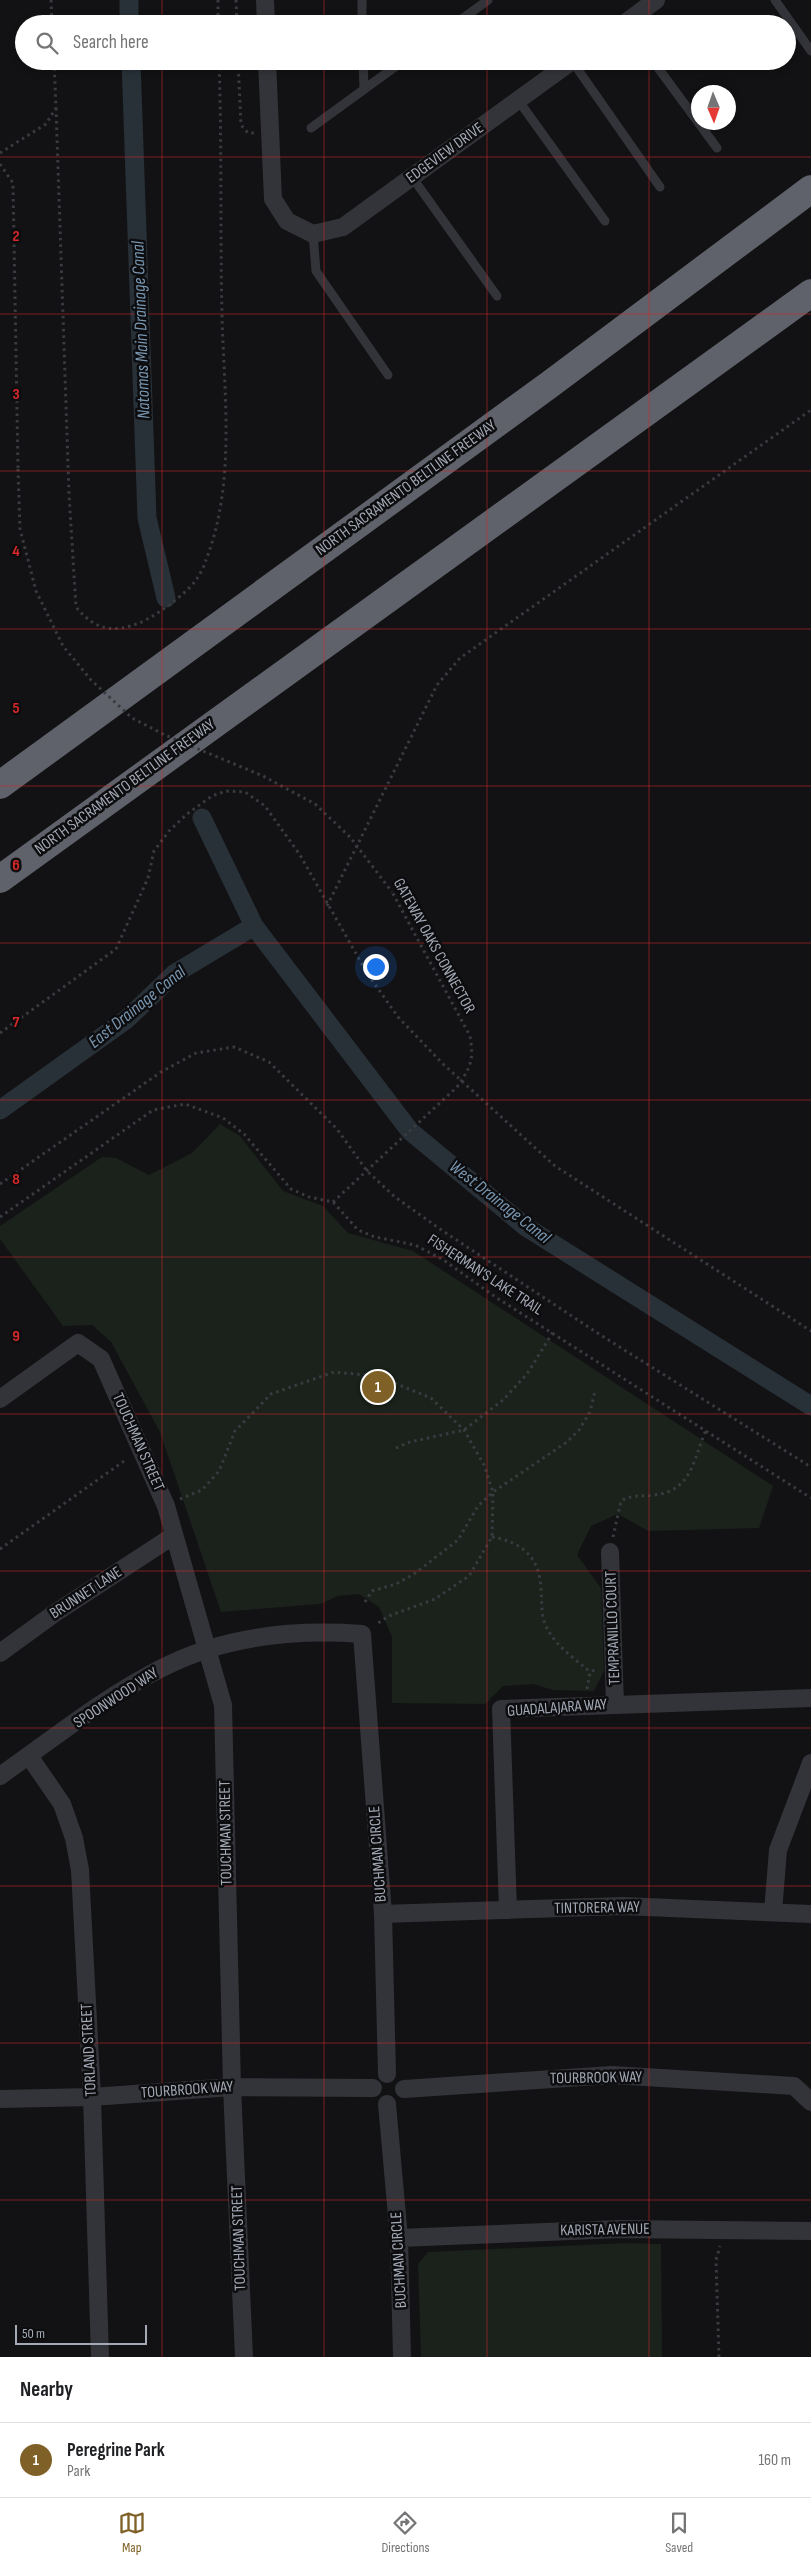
<!DOCTYPE html>
<meta charset="utf-8">
<style>
:root{--surface:#fff;--page:#f2f2f2;--text:#202124;--muted:#757577;--line:#e0e0e0;--accent:#7f6127}
body{margin:0;font-family:"Sofia Sans Condensed",sans-serif;background:var(--page);color:var(--text)}
.compass{position:absolute;left:691px;top:85px;width:45px;height:45px;border-radius:50%;background:var(--surface);box-shadow:0 2px 8px #0003;rotate:178deg}
.scale{position:absolute;left:15px;bottom:12px;width:132px;box-sizing:border-box;padding-left:5px;border:2px solid #a3a9b5;border-top:0;font-size:14px;line-height:18px;white-space:nowrap;color:#a3a9b5;-webkit-text-stroke:4px #0d0d0f;paint-order:stroke}
.you{position:absolute;left:375px;top:966px;width:18px;height:18px;margin:-12px;border:4px solid #fff;border-radius:50%;background:#1a73e8;box-shadow:0 0 0 8px #1a73e833}
.badge{display:grid;place-items:center;width:32px;height:32px;border-radius:50%;background:var(--accent);color:#fff;font-size:16px;font-weight:700}
.pin{position:absolute;translate:-50% -50%;border:2px solid #fff;box-shadow:0 1px 5px #0006}
.list{margin:0;padding:0;list-style:none}
h2{display:flex;justify-content:space-between;align-items:center;height:65px;margin:0;padding:0 20px;font-size:21px}
h2 small{font-size:16px;font-weight:400;color:var(--muted)}
.list li{display:grid;grid-template-columns:32px 1fr auto;gap:15px;align-items:center;box-sizing:border-box;height:75px;padding:0 20px;border-top:1px solid var(--line)}
.list b{display:block;font-size:19px;white-space:nowrap}
.list p{margin:0;font-size:16px;white-space:nowrap;color:var(--muted)}
.list em{font-size:16px;font-style:normal;color:var(--muted)}
.icon{flex:none;width:28px;height:28px;fill:none;stroke:currentColor;stroke-width:2;stroke-linecap:round;stroke-linejoin:round}
.map{position:relative;flex:none;width:811px;height:2357px;overflow:hidden}
.search{position:absolute;background:var(--surface);box-shadow:0 2px 8px #0003;left:15px;right:15px;top:15px;height:55px;display:flex;align-items:center;gap:12px;box-sizing:border-box;padding:0 18px;border-radius:28px;color:var(--muted);font-size:19px}
.sheet{height:140px;background:var(--surface)}
nav{display:flex;justify-content:space-around;align-items:center;box-sizing:border-box;height:70px;border-top:1px solid var(--line);background:var(--surface);font-size:14px;color:var(--muted)}
nav a{display:grid;justify-items:center;gap:2px}
nav .on{color:var(--accent)}
.map>svg:first-child{display:block}
.green{fill:#1a221b}
.lines{fill:none;stroke-linecap:round;stroke-linejoin:round}
.canal{stroke:#283138;stroke-width:19}
.path{stroke:#393b40;stroke-width:3;stroke-dasharray:2.5 4;stroke-linecap:butt}
.lane{stroke:#333439;stroke-width:9}
.street{stroke:#333439;stroke-width:18}
.highway{stroke:#5f626a;stroke-width:28}
.path-bridge{stroke:#393b40;stroke-width:3;stroke-dasharray:2.5 4;stroke-linecap:butt}
.grid{fill:none;stroke:#d62828;stroke-width:1;stroke-opacity:0.55}
.labels{text-anchor:middle;dominant-baseline:central;stroke-width:5;stroke-linejoin:round;paint-order:stroke}
.street-label{font-size:16px;fill:#a3a9b5;stroke:#0d0d0f}
.water-label{font-size:18px;font-style:italic;fill:#7997b1;stroke:#0d0d0f}
.grid-label{font-size:16px;text-anchor:middle;font-weight:bold;fill:#d62828;stroke:#0d0d0f;stroke-width:5;stroke-linejoin:round;paint-order:stroke}
</style>
<div class="map">
<svg width="811" height="2357" viewBox="0 0 811 2357">
<rect width="100%" height="100%" fill="#121214"/>
<path class="green" d="M220,1124L240,1136L283,1191L323,1206L348,1233L413,1251L773,1486L759,1528L648,1531L618,1514L591,1526L577,1555L601,1588L604,1671L594,1691L553,1690L533,1684L503,1686L485,1704L392,1703V1637L379,1607L359,1594L338,1596L320,1604L221,1612L160,1432L111,1342L92,1325L63,1326L0,1239V1226L102,1157L116,1158L149,1175L192,1153Z
M627,2243L661,2244L662,2357H421L418,2264L428,2252Z"/>
<g class="lines">
<path class="canal" d="M129,0V24
M131,61L147,518L166,598
M202,818L254,926L410,1131L526,1227L811,1406
M0,1110L127,1019L174,974L254,926"/>
<path class="path" d="M51,0L52,24
M218,0V24
M236,0L237,24
M238,61L241,125L248,133H255
M56,108L69,494L76,607C94,629 112,634 139,623C155,617 186,594 196,580C200,575 204,566 206,560C236,483 224,395 222,315C220,231 222,146 219,61
M0,153L46,124L56,108L54,61
M0,164L13,183L18,469
M327,906L437,685L460,658L811,410
M0,1033L116,949L148,878L154,851L169,831L187,814L212,796L226,791L245,792L265,806L300,855L367,973L398,1017L442,1063L555,1166L811,1331
M0,1184L161,1072L196,1053L234,1047L269,1062L337,1129L367,1171L395,1197L440,1229L599,1334L811,1467
M333,1202L457,1087C471,1067 474,1060 470,1036L392,892
M0,1217L153,1110L185,1104L223,1118L244,1134L291,1189L309,1197L333,1202L358,1230L375,1237L415,1245L442,1259L497,1298L811,1498
M396,1448L410,1442L464,1430L503,1400L527,1374L553,1332
M180,1499L202,1490L219,1471L235,1431L271,1394L334,1372L377,1376L431,1398L464,1430L484,1465L493,1492L492,1537L469,1576L435,1599L389,1616L375,1625
M492,1537C522,1542 540,1557 541,1590C542,1600 541,1611 544,1621C551,1643 573,1657 590,1672
M613,1537L621,1501C633,1494 641,1497 654,1495C692,1491 693,1460 706,1430
M0,1549L127,1459
M365,1602L372,1591L396,1584L414,1574L458,1540L478,1506L493,1492L567,1442L579,1430L590,1412L595,1391
M587,1689L590,1672L597,1669
M719,2357L716,2260L720,2246"/>
<path class="lane" d="M362,0V24
M775,0L811,51
M455,24L488,0
M363,61L364,89
M572,61L660,187
M653,61L717,148
M518,100L605,221
M311,128L403,61
M412,177L497,296
M313,234L316,271L388,375"/>
<path class="street" d="M265,0L266,24
M624,24L656,0
M267,61L273,199L287,221L313,234L343,227L572,61
M0,1399L78,1343L101,1359L166,1506L223,1705L232,2087L244,2357
M610,1552L615,1705
M0,1653L55,1613L173,1536
M29,1756L62,1804L74,1838L80,1870L92,2097L100,2357
M0,1776C53,1739 104,1697 162,1668C224,1636 293,1629 362,1634L383,1914L387,2074
M508,1910L501,1709L811,1698
M773,1912L778,1850L811,1763
M383,1914L623,1906L811,1914
M404,2089L612,2075L794,2086L811,2102
M0,2099L92,2097L232,2087L373,2088
M387,2104L399,2238L402,2357
M399,2238L620,2229L811,2231"/>
<path class="highway" d="M0,785L549,385L811,189
M0,879L811,293"/>
<path class="path-bridge" d="M18,469L20,529L36,591L63,646L91,680L132,718L165,735L263,776L315,804L350,837L392,892"/>
</g>
<path class="grid" d="M162,0V24M324,0V24M487,0V24M649,0V24M162,61V2357M324,61V2357M487,61V2357M649,61V2357M0,157H811M0,314H811M0,471H811M0,629H811M0,786H811M0,943H811M0,1100H811M0,1257H811M0,1414H811M0,1571H811M0,1728H811M0,1886H811M0,2043H811M0,2200H811"/>
<g class="labels">
<g class="street-label">
<text transform="translate(445 153) rotate(-36)">EDGEVIEW DRIVE</text>
<text transform="translate(406 488) rotate(-36)">NORTH SACRAMENTO BELTLINE FREEWAY</text>
<text transform="translate(125 787) rotate(-36)">NORTH SACRAMENTO BELTLINE FREEWAY</text>
<text transform="translate(434 946) rotate(61)">GATEWAY OAKS CONNECTOR</text>
<text transform="translate(485 1275) rotate(33)">FISHERMAN’S LAKE TRAIL</text>
<text transform="translate(138 1442) rotate(66)">TOUCHMAN STREET</text>
<text transform="translate(86 1593) rotate(-33)">BRUNNET LANE</text>
<text transform="translate(613 1628) rotate(-92)">TEMPRANILLO COURT</text>
<text transform="translate(116 1698) rotate(-33)">SPOONWOOD WAY</text>
<text transform="translate(557 1708) rotate(-4)">GUADALAJARA WAY</text>
<text transform="translate(226 1833) rotate(-91)">TOUCHMAN STREET</text>
<text transform="translate(378 1854) rotate(-94)">BUCHMAN CIRCLE</text>
<text transform="translate(597 1908) rotate(-1)">TINTORERA WAY</text>
<text transform="translate(89 2050) rotate(-93)">TORLAND STREET</text>
<text transform="translate(596 2078) rotate(-1)">TOURBROOK WAY</text>
<text transform="translate(187 2090) rotate(-4)">TOURBROOK WAY</text>
<text transform="translate(605 2230) rotate(-1)">KARISTA AVENUE</text>
<text transform="translate(239 2238) rotate(-92)">TOUCHMAN STREET</text>
<text transform="translate(399 2260) rotate(-93)">BUCHMAN CIRCLE</text>
</g>
<g class="water-label">
<text transform="translate(141 330) rotate(-92)">Natomas Main Drainage Canal</text>
<text transform="translate(137 1007) rotate(-39)">East Drainage Canal</text>
<text transform="translate(500 1202) rotate(38)">West Drainage Canal</text>
</g>
</g>
<g class="grid-label">
<text x="16" y="241">2</text>
<text x="16" y="399">3</text>
<text x="16" y="556">4</text>
<text x="16" y="713">5</text>
<text x="16" y="870">6</text>
<text x="16" y="1027">7</text>
<text x="16" y="1184">8</text>
<text x="16" y="1341">9</text>
</g>
</svg>
<svg class="compass" viewBox="-18 -18 36 36"><path d="M0-13l5 13h-10z" fill="#e53935"/><path d="M0 13l5-13h-10z" fill="#757577"/></svg>
<div class="scale">50 m</div>
<div class="you"></div>
<div class="pin badge" style="left:378px;top:1387px">1</div>
<div class="search"><svg class="icon" aria-label="search" viewBox="0 0 24 24"><circle cx="10" cy="10" r="6"/><path d="M15 15l6 6"/></svg>Search here</div>
</div>
<section class="sheet">
<h2>Nearby<small></small></h2>
<ul class="list">
<li><span class="badge">1</span><div><b>Peregrine Park</b><p>Park</p></div><em>160 m</em></li>
</ul>
</section>
<nav>
<a class="on"><svg class="icon" aria-label="map" viewBox="0 0 24 24"><path d="M3 6l6-2 6 2 6-2v14l-6 2-6-2-6 2zM9 4v14M15 6v14"/></svg>Map</a>
<a><svg class="icon" aria-label="directions" viewBox="0 0 24 24"><path d="M12 3l9 9-9 9-9-9zM9 14v-3h6M13 9l2 2-2 2"/></svg>Directions</a>
<a><svg class="icon" aria-label="saved" viewBox="0 0 24 24"><path d="M7 4h10v16l-5-4-5 4z"/></svg>Saved</a>
</nav>
